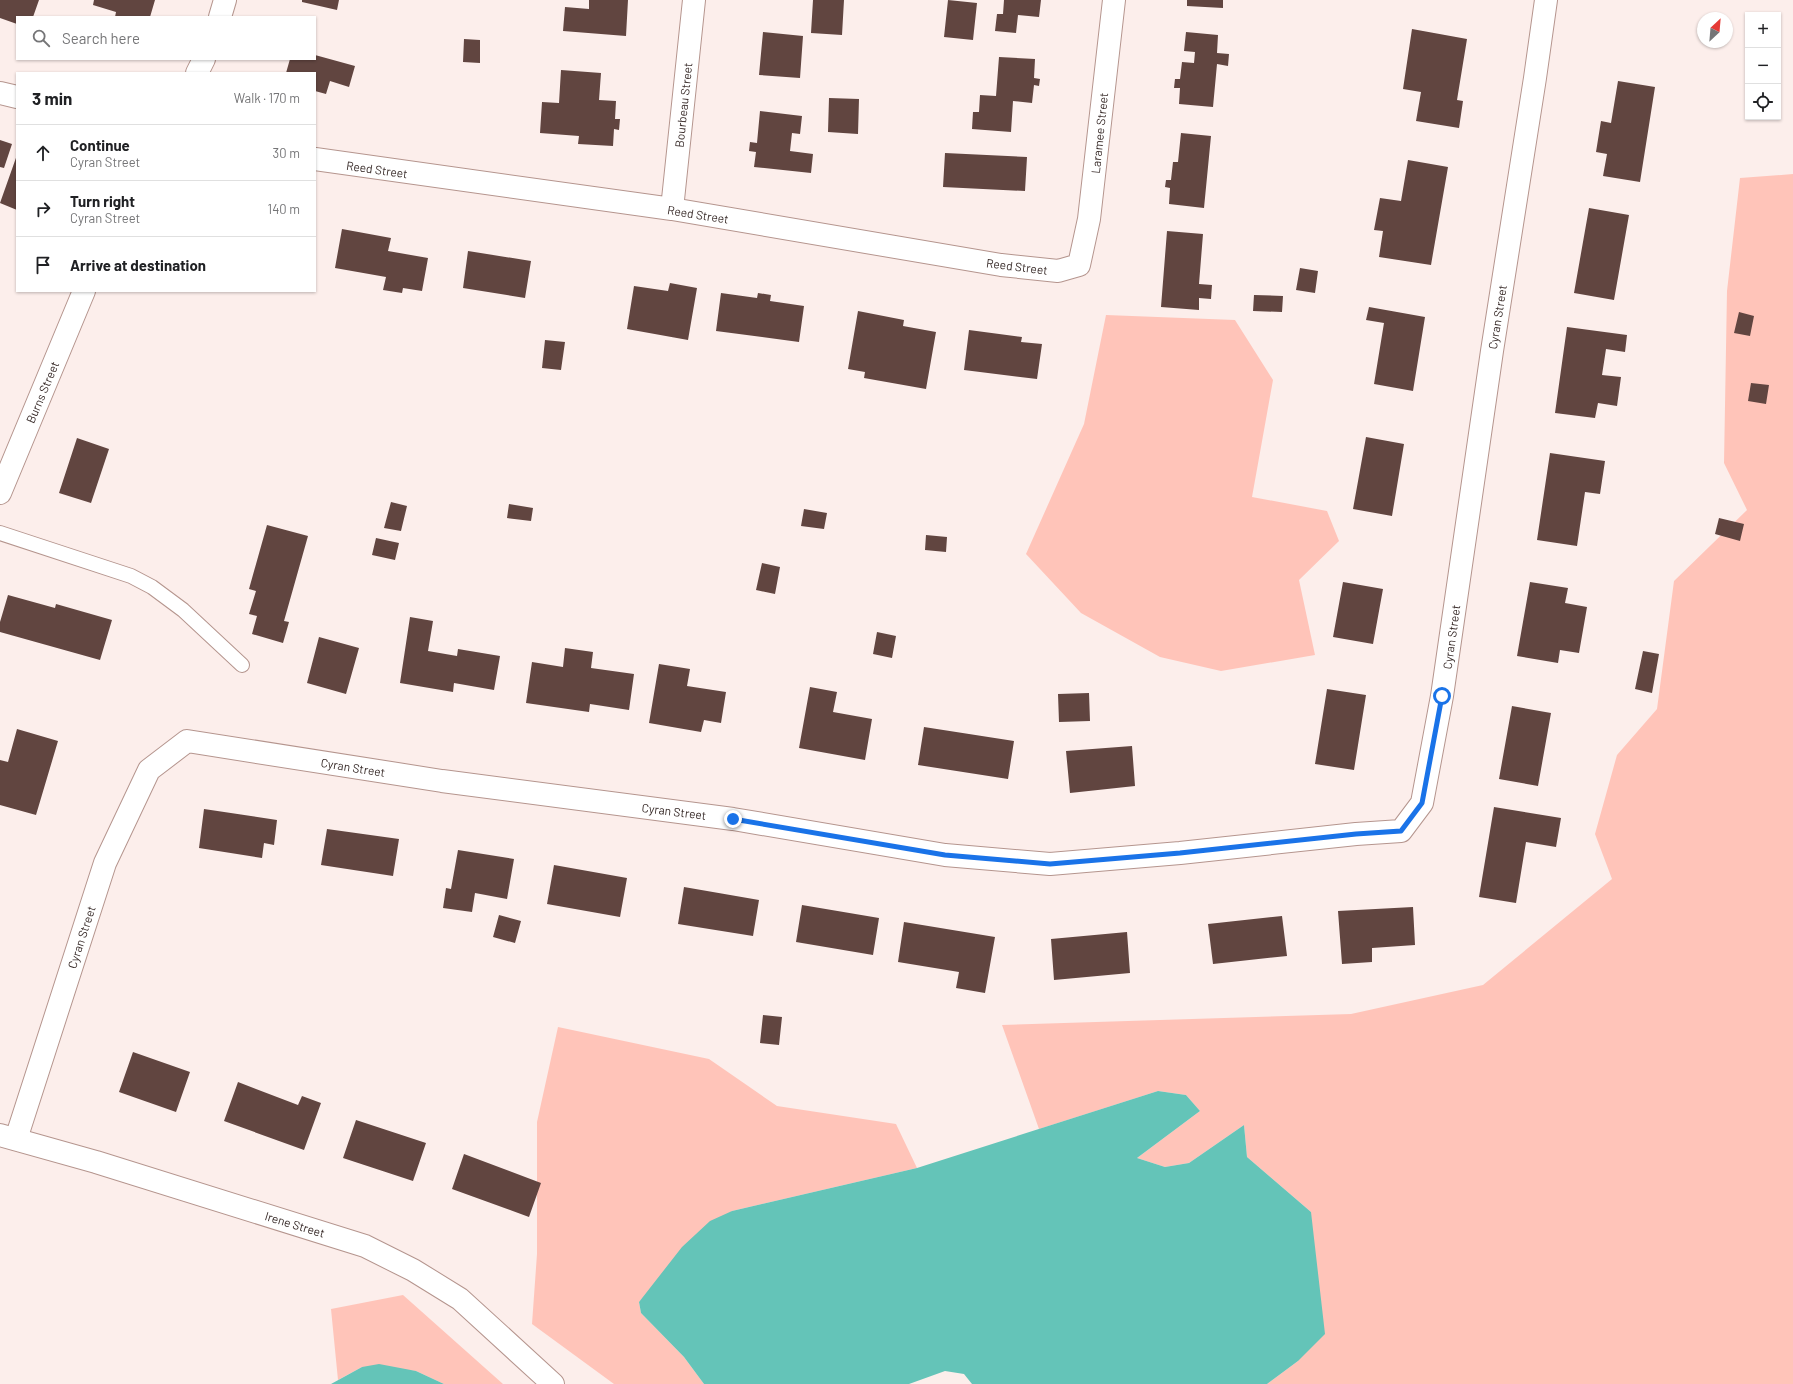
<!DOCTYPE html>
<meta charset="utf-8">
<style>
:root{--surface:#fff;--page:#f2f2f2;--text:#202124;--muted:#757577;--line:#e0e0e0}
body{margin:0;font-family:Barlow,sans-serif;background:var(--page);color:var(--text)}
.controls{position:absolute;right:12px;top:12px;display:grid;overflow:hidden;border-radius:0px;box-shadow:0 1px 3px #0004}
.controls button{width:36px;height:36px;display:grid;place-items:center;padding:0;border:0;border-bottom:1px solid var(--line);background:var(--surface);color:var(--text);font:20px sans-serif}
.compass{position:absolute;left:1697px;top:12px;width:36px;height:36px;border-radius:50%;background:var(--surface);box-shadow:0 1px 3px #0004;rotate:26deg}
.stop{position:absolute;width:12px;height:12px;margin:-9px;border:3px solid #1a73e8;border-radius:50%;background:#fff}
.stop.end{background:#1a73e8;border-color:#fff;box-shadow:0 1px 4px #0008}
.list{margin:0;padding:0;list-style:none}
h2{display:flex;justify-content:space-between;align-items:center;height:52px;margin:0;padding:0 16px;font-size:17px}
h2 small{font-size:13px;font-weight:400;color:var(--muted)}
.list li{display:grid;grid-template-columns:26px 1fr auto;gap:12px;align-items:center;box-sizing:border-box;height:56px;padding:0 16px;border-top:1px solid var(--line)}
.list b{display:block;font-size:15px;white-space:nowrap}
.list p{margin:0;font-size:13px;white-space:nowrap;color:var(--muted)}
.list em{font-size:13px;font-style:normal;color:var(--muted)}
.icon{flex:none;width:22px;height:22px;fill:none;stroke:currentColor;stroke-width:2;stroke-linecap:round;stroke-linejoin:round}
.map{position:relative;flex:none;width:1793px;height:1384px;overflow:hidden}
.search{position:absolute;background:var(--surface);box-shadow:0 1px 3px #0004;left:16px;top:16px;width:300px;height:44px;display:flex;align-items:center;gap:10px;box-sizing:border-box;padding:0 14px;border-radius:0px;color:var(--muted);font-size:15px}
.panel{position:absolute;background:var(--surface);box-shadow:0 1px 3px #0004;left:16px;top:72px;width:300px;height:220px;border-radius:0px}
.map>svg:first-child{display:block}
.green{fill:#ffc4b9}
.water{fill:#64c4b8}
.building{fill:#614540}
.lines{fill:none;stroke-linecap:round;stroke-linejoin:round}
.service-casing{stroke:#b5958e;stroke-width:16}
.minor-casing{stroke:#b5958e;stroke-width:24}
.tertiary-casing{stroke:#b5958e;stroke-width:24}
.service{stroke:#fff;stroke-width:14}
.minor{stroke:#fff;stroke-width:22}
.tertiary{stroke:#fff;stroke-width:22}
.route{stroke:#1a73e8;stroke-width:5}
.labels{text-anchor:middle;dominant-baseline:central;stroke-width:4;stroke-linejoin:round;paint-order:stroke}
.street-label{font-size:12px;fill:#392c2a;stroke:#fff}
</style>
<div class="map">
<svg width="1793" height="1384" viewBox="0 0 1793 1384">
<rect width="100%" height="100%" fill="#fceeeb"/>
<path class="green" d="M1793,174V1384H1267L1298,1361L1311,1212L1247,1157L1244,1125L1189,1163L1165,1167L1137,1158L1200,1111L1186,1095L1158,1091L1039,1129L1002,1025L1351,1014L1483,985L1612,879L1595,834L1617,755L1657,709L1674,581L1747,510L1724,463L1727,291L1740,178Z
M1106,315L1235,320L1273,380L1252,497L1327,511L1339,541L1299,580L1315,655L1221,671L1160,657L1081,613L1026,554L1084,424Z
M558,1027L709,1059L777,1106L896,1124L917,1168L732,1211L639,1302L641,1313L684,1357L704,1384H614L532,1324L537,1254V1122Z
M403,1295L503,1384H444L416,1371L362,1367L338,1380L331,1309Z"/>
<path class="water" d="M1158,1091L1186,1095L1200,1111L1137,1158L1165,1167L1189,1163L1244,1125L1247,1157L1311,1212L1325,1334L1298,1361L1267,1384H972L964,1374L945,1371L909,1384H704L684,1357L641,1313L639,1302L682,1247L710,1221L732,1211L917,1168Z
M379,1364L416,1371L444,1384H331L362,1367Z"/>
<path class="building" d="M0,0H39L33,17H17V24L0,18Z
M94,0H155L150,17H115L116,12L93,5Z
M302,0H339L337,10L302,2Z
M589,0H628L626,36L563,31L565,7L589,9Z
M813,0H844L842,35L811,33Z
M948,0L977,3L973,40L944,37Z
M1004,0H1041L1039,17L1018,15L1016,33L995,31L997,14H1003Z
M1187,0H1223V8L1187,6Z
M1412,29L1467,39L1457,100L1463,101L1459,128L1416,121L1421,92L1403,89Z
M763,32L803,36L800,78L759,75Z
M1186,32L1218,35L1217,53L1229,54L1228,66L1217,64L1213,107L1179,104L1180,88H1174L1175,79H1180L1182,62L1194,63L1195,52L1184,51Z
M464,39L480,40V63L463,62Z
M315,55L355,66L349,87L330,81L326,94L315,91V73H286L290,59H315Z
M999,57L1035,59L1034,78L1040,79L1039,86L1034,85L1032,103L1013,101L1011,132L972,129L973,112H979L980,95L996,96Z
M561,70L601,73L599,100L616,101L615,119H620L619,130L614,129L613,146L578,144L579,136L540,133L542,102L559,103Z
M1618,81L1655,87L1640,182L1603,176L1607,154L1596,152L1601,121L1611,123Z
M829,98L859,99L858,134L828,132Z
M760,111L802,116L800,134L792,133L790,151L813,154L811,173L754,167L756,152L749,151L750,142L757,143Z
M1181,133L1211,136L1204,208L1169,204L1170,188L1165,187L1166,180H1171L1173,162H1178Z
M0,140L12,144L4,168L0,167Z
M945,153L1027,157L1025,191L943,187Z
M17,155V210L0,203Z
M1408,160L1448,167L1431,265L1379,257L1383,231L1374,230L1380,198L1401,201Z
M1589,208L1629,215L1614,300L1574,293Z
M342,229L391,238L388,251L428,258L422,291L403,288L402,293L383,290L386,277L335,268Z
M1167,231L1203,234L1199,284L1212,285L1211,299L1199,298V310L1161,307Z
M468,251L531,261L525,298L463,288Z
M1300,268L1318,271L1315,293L1296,290Z
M670,283L697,288L688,340L627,329L634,286L668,291Z
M721,293L757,298L758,293L771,295L770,301L804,306L799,342L716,331Z
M1254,295L1283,296L1282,312L1253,311Z
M1369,307L1425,317L1413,391L1374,384L1384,323L1366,320Z
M858,311L904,320L903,326L936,332L926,389L864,378L865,372L848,369Z
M1739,312L1754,316L1750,336L1734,333Z
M1567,327L1627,335L1625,352L1606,349L1602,375L1621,377L1617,406L1598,403L1595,418L1555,413Z
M969,330L1022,337L1021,342L1042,344L1037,379L964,370Z
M545,340L565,342L561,370L542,368Z
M1751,383L1769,385L1766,404L1748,401Z
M1366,437L1404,444L1392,516L1353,509Z
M77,438L109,449L91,503L59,493Z
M1550,453L1605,461L1600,494L1585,492L1577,546L1537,540Z
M391,502L407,506L401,531L384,528Z
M509,504L533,508L531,521L507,518Z
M804,509L827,513L824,529L801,526Z
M1719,518L1744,524L1740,541L1715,534Z
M267,525L308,536L284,621L289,622L283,643L252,634L257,616L249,614L256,591L249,589Z
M926,535L947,537L946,552L925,550Z
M376,538L399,543L395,560L372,555Z
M762,563L780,567L775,594L756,590Z
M1343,582L1383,589L1373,644L1333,637Z
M1530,582L1568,588L1565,603L1587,607L1579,653L1560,650L1558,663L1517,656Z
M8,595L55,608L56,604L112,620L100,660L0,632V622Z
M410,617L433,621L428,651L457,656L458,649L500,656L494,690L454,683L453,692L400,683Z
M877,632L896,636L892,658L873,654Z
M319,637L359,648L346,694L307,683Z
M565,648L593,652L591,668L634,674L629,710L590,704L589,712L526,703L532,662L563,667Z
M1643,651L1659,654L1652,693L1635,689Z
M659,664L690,669L687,686L726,692L721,723L704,720L701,732L649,723Z
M810,687L837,692L833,712L872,719L865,760L799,748Z
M1327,689L1366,695L1354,770L1315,764Z
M1089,693L1090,721L1059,722L1058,694Z
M1512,706L1551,713L1538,786L1499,779Z
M924,727L1014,741L1008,779L918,765Z
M17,729L58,741L36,815L0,805V760L8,762Z
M1132,746L1135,786L1070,793L1066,751Z
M1494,807L1561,818L1556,847L1526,842L1516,903L1479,897Z
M204,809L277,820L274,845L264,843L262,858L199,848Z
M327,829L399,839L393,876L321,865Z
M458,850L514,859L507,899L475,893L472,912L443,908L446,888L451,889Z
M554,865L627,878L620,917L547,904Z
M684,887L759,900L753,936L678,924Z
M802,905L879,918L873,955L796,942Z
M1413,907L1415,945L1372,948V962L1342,964L1338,911Z
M499,915L521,921L515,943L493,937Z
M1282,916L1287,956L1213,964L1208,924Z
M904,922L995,937L985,993L956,988L959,972L898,962Z
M1127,932L1130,973L1054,980L1051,939Z
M763,1015L782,1017L779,1045L760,1043Z
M133,1052L190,1072L176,1112L119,1092Z
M238,1082L298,1105L302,1096L321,1103L304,1150L224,1121Z
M356,1120L426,1143L413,1181L343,1158Z
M464,1154L541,1183L529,1217L452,1189Z"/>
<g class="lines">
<g class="service-casing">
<path id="service" d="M0,533L131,576L152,587L183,610L242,665"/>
</g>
<g class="minor-casing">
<path id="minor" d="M220,17L225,0
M197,73L204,59
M0,93L17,97
M315,159L672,209L1001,265L1058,271L1079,265L1089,219L1114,0
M672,209L694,0
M0,493L84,291
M16,1139L105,863L149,770L187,741L442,781L733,819L945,855L1050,864L1180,853L1356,834L1401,831L1422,803L1442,696L1492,351L1535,78L1546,0"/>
</g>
<g class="tertiary-casing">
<path id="tertiary" d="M0,1135L96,1162L365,1246L413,1270L460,1299L553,1384"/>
</g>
<use href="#service" class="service"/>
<use href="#minor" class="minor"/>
<use href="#tertiary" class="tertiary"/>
</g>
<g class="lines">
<path class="route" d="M733,819L945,855L1050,864L1180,853L1356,834L1401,831L1422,803L1442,696"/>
</g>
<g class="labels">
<g class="street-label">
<text transform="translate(683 105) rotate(-84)">Bourbeau Street</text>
<text transform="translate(1099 133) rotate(-84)">Laramee Street</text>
<text transform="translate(377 169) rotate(8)">Reed Street</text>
<text transform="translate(698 214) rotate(9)">Reed Street</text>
<text transform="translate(1017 266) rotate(7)">Reed Street</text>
<text transform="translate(1497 317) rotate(-81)">Cyran Street</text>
<text transform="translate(42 392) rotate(-67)">Burns Street</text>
<text transform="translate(1451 637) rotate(-82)">Cyran Street</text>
<text transform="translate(353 767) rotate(9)">Cyran Street</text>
<text transform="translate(674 811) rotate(7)">Cyran Street</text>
<text transform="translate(81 937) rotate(-72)">Cyran Street</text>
<text transform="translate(295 1224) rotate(17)">Irene Street</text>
</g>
</g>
</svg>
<div class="controls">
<button>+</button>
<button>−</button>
<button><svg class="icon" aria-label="locate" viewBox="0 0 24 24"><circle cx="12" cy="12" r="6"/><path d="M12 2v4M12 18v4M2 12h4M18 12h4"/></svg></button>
</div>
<svg class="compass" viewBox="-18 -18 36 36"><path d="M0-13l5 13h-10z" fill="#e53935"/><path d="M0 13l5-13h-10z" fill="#757577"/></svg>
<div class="stop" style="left:1442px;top:696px"></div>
<div class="stop end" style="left:733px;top:819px"></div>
<div class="search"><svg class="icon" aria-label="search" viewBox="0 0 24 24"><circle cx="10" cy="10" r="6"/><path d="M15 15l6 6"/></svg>Search here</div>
<section class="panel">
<h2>3 min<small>Walk · 170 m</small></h2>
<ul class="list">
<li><svg class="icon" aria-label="ahead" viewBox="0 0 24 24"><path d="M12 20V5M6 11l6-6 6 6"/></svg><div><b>Continue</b><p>Cyran Street</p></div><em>30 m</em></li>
<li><svg class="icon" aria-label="right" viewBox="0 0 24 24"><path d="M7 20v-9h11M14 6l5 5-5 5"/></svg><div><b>Turn right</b><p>Cyran Street</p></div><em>140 m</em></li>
<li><svg class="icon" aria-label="arrive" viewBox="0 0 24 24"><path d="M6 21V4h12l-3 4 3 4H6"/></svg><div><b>Arrive at destination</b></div></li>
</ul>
</section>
</div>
